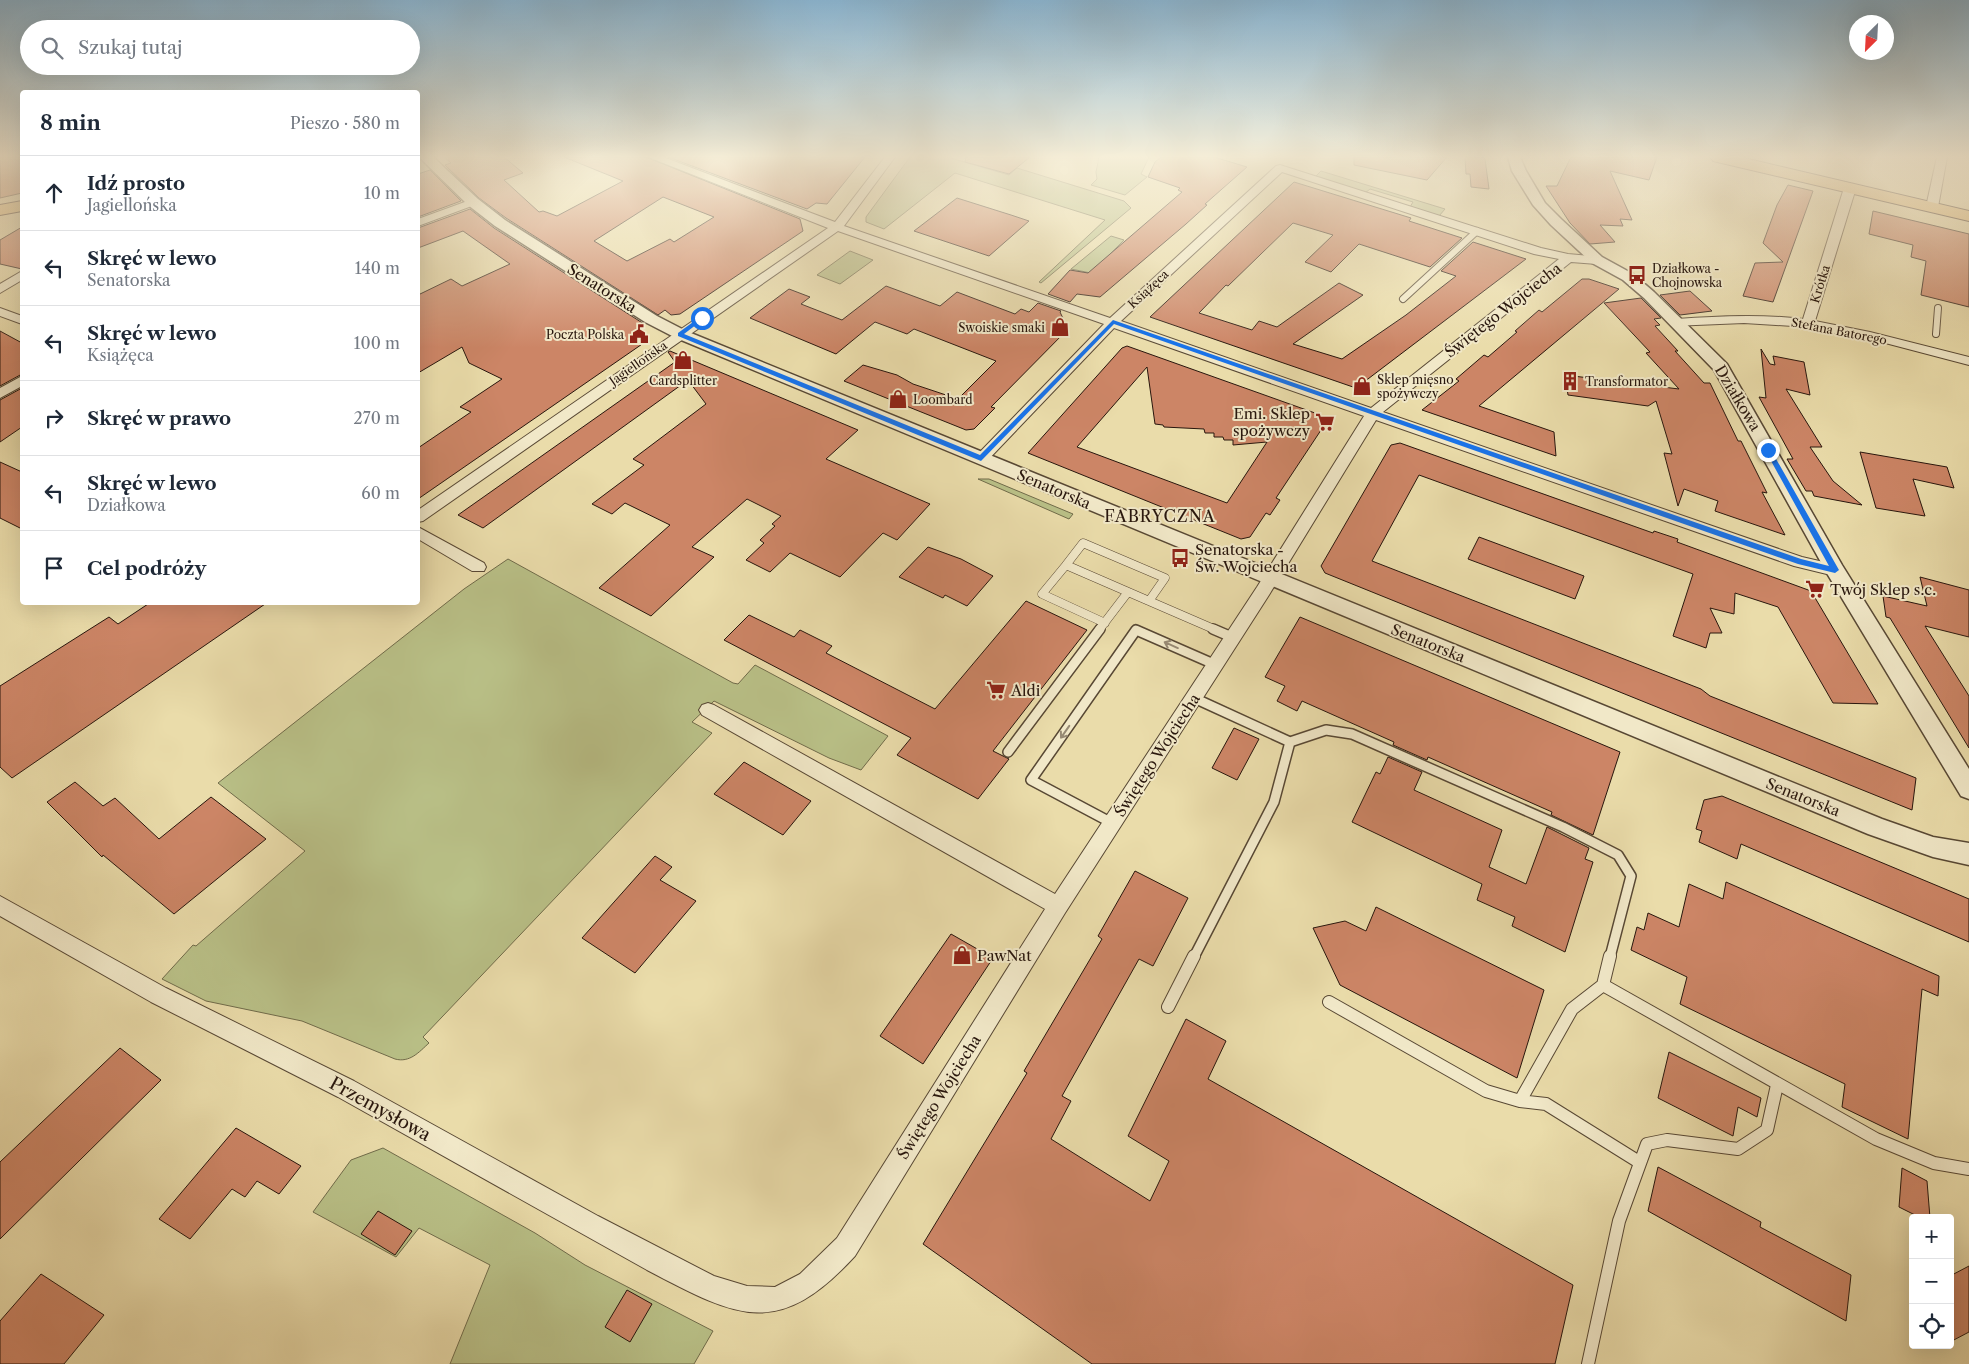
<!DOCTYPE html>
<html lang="pl">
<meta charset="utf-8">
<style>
:root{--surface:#fff;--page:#f6f6f7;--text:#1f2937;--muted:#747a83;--line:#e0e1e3}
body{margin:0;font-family:"Libre Caslon Text",serif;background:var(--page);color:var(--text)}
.controls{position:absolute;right:15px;bottom:15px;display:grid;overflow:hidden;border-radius:5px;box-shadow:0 5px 20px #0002}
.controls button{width:45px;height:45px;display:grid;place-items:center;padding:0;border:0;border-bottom:1px solid var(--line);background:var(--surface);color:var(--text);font:25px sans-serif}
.compass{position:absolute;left:1849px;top:15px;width:45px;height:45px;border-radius:50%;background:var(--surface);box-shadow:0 5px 20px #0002;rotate:204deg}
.stop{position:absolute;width:15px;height:15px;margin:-11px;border:4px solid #1a73e8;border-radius:50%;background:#fff}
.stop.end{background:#1a73e8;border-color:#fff;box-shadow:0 1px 5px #0008}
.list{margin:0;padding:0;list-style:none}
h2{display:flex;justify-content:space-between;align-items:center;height:65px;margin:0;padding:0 20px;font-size:21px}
h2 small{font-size:16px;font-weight:400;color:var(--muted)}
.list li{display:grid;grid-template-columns:32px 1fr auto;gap:15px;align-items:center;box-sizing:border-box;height:75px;padding:0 20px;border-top:1px solid var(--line)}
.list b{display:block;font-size:19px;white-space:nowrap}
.list p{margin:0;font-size:16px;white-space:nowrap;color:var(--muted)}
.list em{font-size:16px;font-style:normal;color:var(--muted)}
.icon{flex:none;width:28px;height:28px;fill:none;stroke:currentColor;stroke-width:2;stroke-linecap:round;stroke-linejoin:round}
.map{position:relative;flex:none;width:1969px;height:1364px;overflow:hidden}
.search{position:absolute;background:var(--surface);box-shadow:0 5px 20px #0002;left:20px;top:20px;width:400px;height:55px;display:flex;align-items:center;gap:12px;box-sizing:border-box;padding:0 18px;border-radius:28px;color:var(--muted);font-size:19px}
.panel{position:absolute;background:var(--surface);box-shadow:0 5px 20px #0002;left:20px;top:90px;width:400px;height:515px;border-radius:5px}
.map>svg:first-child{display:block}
.green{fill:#b9c087;stroke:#706b4a}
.building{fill:#cc8566;stroke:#28160d;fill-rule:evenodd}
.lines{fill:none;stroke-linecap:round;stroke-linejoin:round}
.service-far3-casing{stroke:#584834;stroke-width:8}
.service-far2-casing{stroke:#584834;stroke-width:9}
.service-far1-casing{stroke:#584834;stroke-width:12}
.service-casing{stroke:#584834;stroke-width:14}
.minor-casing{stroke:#584834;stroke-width:2}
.tertiary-casing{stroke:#584834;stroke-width:3}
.primary-casing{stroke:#28160d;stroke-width:2}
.service-far3{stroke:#f1e8c8;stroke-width:6}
.service-far2{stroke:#f1e8c8;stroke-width:8}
.service-far1{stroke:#f1e8c8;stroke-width:9}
.service{stroke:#f1e8c8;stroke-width:12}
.minor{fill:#f1e8c8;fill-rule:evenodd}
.tertiary{fill:#f1e8c8;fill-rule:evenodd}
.primary{fill:#e5be75;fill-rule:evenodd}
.oneway{stroke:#978a74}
.route{fill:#1a73e8}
.labels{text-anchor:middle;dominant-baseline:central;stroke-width:4;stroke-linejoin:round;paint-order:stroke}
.far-poi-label{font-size:12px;fill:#28160d;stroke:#f1e8c8;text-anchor:start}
.far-street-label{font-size:12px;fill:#28160d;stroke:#f1e8c8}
.street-label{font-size:15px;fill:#28160d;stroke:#f1e8c8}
.poi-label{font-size:15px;fill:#28160d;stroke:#f1e8c8;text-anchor:start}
.neighbourhood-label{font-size:16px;letter-spacing:1px;fill:#28160d;stroke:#f1e8c8}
.near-street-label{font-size:18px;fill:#28160d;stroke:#f1e8c8}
</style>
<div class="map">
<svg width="1969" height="1364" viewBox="0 0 1969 1364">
<rect width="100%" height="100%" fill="#eadcaa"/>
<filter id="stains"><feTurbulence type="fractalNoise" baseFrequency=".004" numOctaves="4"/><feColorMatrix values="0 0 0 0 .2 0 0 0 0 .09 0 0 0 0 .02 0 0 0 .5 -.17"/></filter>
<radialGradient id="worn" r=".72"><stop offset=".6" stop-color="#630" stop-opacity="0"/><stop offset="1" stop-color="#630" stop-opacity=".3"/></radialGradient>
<path class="green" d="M910,157H947L1009,175L1017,168L1124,201L1131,208L1041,283L1039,282L1105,220L955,173L884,229L866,222V217Z
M1099,157H1149L1141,174L1147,177L1125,195L1091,185L1097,179L1096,172Z
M1321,171L1445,209L1439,216L1410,207L1413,202L1370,189L1365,193L1318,178L1316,176Z
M1111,236L1124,240L1091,273L1071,269Z
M850,251L873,260L840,284L817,275Z
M978,479H989L1073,514L1069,519Z
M508,559L733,683L738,684L755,665L888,736L861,770L829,758L714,701L692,722L712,733L423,1037L429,1043C419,1052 410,1063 395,1059L302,1021L206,1001L162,979L193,945L196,946L305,851L218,783L464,589Z
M383,1148L535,1233L585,1265L713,1331L694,1364H450L490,1265L419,1228L396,1257L313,1212L351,1160Z"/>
<path class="building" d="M0,157H22V193L0,198Z
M444,157H504L523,173L504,180L539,212L543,211L557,216L623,181L564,157H646L800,219L803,231L680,314L671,315L665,310L658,315L506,218L479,198L445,165L451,163ZM663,197L714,217L674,242L670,239L627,261L594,241Z
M668,157H865L827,204L816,203L807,209Z
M966,157H1030L1009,174L965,162Z
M1161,157H1214L1247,167L1205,204L1207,205L1186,224L1100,297L1077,294L1070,302L1048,294L1070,270L1088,273L1182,192L1178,190L1180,188L1148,177L1155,162Z
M1354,157H1447L1427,180L1354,165Z
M1465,157H1483L1485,159L1489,189L1471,187L1470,174H1466Z
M1571,157H1657L1649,180L1610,171L1632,220L1620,219L1623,226L1600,225L1615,242L1590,244L1570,223L1546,186H1557Z
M430,170L461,201L418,217V174Z
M1294,182L1411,218L1409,221L1462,238L1430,267L1359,244L1331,272L1305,262L1333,235L1293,223L1228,286L1226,285L1199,313L1252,330L1259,321L1277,327L1339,283L1363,295L1293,344L1342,359L1406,315L1456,276L1441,271L1473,242L1526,259L1360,385L1353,387L1150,317Z
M1788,185L1813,191L1773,302L1743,296L1755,263L1783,262L1763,243L1777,205Z
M957,198L1011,215L1029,221L989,256L914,231Z
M470,209L494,228L644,324L640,326L648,340L418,499V448L471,412L460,407L502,379L469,363L462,347L418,373V295L451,279L462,286L510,264L463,231L418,248V228Z
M1873,211L1969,234V307L1921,295L1926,261L1911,257L1913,245L1869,234Z
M22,227V269L0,264V240Z
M1582,279H1589L1619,289L1479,406L1554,432L1556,456L1422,410L1459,381L1456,379L1484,355L1488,357L1517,332L1515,331L1539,310L1542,312Z
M886,286L940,306L957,292L1015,314L1021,309L1029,312L1038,303L1061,311L1060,312L1068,329L991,407L995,408L974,429L966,430L844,381L863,365L897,375L913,384L958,399L996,361L914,329L907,334L875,322L836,354L750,318L789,289L810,297L801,304L842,320Z
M1690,291L1712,311L1680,315L1660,295Z
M1641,298L1661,318L1654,319L1660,325L1655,326L1678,351H1675L1704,383H1710L1738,441H1741L1767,493L1762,492L1785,535L1715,511L1718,501L1684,489L1678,506L1664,453L1672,454L1656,401L1648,406L1568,395L1565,375L1679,389L1646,353L1650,352L1604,303Z
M0,331L22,343V374L0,386Z
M1127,346L1329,418L1276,498L1280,500L1270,515L1266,513L1250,537L1241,539L1028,453L1122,348ZM1147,367L1155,424L1163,425L1164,427L1204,429L1205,433H1214V437H1223L1224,440H1233V445L1267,442L1227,503L1077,447Z
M1761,349L1770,364L1775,365L1773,356L1804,362L1810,395L1786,389L1822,447H1810L1833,481L1862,505L1814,496L1812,491H1806L1787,459H1793L1759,397L1766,398Z
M670,351L858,430L826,459L930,504L897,540L883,533L840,577L790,553L770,572L746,560L764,543L760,540L775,526L772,524L781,516L747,499L692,547L714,557L651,616L599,588L670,525L625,503L612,514L592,504L644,465L633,459L706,404L688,380L483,528L458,515L675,362L668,352Z
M22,388V427L0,442V400Z
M1400,443L1653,533L1654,531L1678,539L1677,542L1811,591L1878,704L1833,703L1778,607L1735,593L1734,614L1710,608L1722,633H1710L1706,648L1673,636L1693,574L1419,475L1372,561L1701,689L1710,696L1916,778L1912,810L1325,573L1321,566L1391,445Z
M1860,452L1947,467L1954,488L1913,479L1925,516L1876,508Z
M0,462L22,472V529L0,518Z
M1479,537L1584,576L1575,599L1468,559Z
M928,547L961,559L993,576L967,606L945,595L943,598L899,577Z
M1920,577L1969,590V637L1925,626L1969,696V748L1890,618L1886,617L1883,596L1927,606Z
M1026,601L1087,630L993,751L1009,759L978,799L897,755L911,738L724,640L749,615L794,637L800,630L832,646L826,653L935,709Z
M151,602H268L12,778L0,767V686L109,617L118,624Z
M1300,617L1620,752L1593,835L1551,815L1552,812L1428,757L1427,760L1393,745L1394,742L1302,701L1297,711L1277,701L1285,686L1265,677Z
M1234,728L1259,739L1237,780L1212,768Z
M1388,757L1422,772L1414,790L1502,830L1489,867L1526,884L1547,827L1589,848L1585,859L1593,862L1565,952L1512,926L1515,917L1477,900L1482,884L1352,822L1376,772L1380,774Z
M744,762L811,801L783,835L714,794Z
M75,782L103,806L115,798L159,839L211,797L266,839L174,914L103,855L102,857L47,802Z
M1722,796L1969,899V942L1741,844L1737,859L1699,842L1702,831L1696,829L1704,800Z
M655,856L672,867L660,880L696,901L635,973L582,938Z
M1135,871L1188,898L1153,966L1139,959L1062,1096L1071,1101L1051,1139L1150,1201L1169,1161L1128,1136L1186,1019L1226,1041L1208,1079L1573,1285L1555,1364H1092L923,1244L1027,1073L1024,1071L1102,939L1098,936Z
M1726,882L1939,976L1938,996L1922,989L1908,1139L1842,1107L1845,1084L1680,1004L1687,977L1631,950L1637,927L1644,930L1648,913L1679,927L1689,884L1723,899Z
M1376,907L1544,990L1517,1078L1340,985L1313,928L1345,921L1366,931Z
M951,934L993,958L923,1064L880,1036Z
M120,1048L161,1080L0,1239V1162Z
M1669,1052L1761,1098L1757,1117L1738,1107L1733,1136L1658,1098Z
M236,1128L301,1166L279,1194L257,1181L245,1197L232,1189L190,1239L159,1219Z
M1658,1167L1761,1222L1760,1227L1851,1275L1846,1321L1648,1211Z
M1902,1168L1927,1181L1930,1218H1921L1899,1207Z
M378,1211L412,1231L395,1255L361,1234Z
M1969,1266V1332L1950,1342V1276Z
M41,1274L104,1315L64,1364H0V1321Z
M627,1290L652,1304L630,1342L605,1327Z"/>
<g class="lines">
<g class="service-far3-casing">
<path id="service-far3" d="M1403,299L1477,231
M1936,334L1938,308"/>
</g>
<g class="service-far2-casing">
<path id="service-far2" d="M1083,543L1165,578L1149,601L1066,565Z
M1066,565L1042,594L1105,623
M1149,601L1216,630
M1099,630L1128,592"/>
</g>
<g class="service-far1-casing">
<path id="service-far1" d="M1213,629L1234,638
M1194,698L1290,742L1326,730L1352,734L1563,827L1618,855L1631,876L1610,957
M1008,752L1100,629
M1112,823L1031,780L1136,630L1216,665
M1194,957L1274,802L1290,742"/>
</g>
<g class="service-casing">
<path id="service" d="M1610,956L1603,985L1876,1139L1934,1163L1969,1169
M1329,1002L1486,1091L1520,1101L1546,1104L1639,1162
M1168,1007L1194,956
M1520,1101L1572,1009L1603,985
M1588,1364L1619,1221L1647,1144L1667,1140L1738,1149L1767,1130L1777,1085"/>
</g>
<g class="minor-casing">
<path id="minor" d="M648,157H663L835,222L885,157H895L844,226L1110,318L1276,166L1280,165L1541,248L1568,254L1601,257L1603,260L1597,264L1571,262L1383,412L1802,557L1841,566L1843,570L1841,574L1835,576L1794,566L1376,420L1269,595L1065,913L855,1256C778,1340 738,1318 647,1270L338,1097L151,1002L0,916V896L166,988L354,1081L598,1216L714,1276L747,1286L775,1287L800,1274L837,1238L1045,909L702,715L699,710L702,705L708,703L714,705L1055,894L1257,587L1364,416L1114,328L986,462H976L974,459L976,456L1104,324L838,231L423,521L418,522V510L828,228ZM1282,172L1534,254L1559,259L1371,408L1121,321Z
M1937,157H1947L1938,207L1932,210L1926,207Z
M1850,185L1856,188L1815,321L1870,332L1969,357V365L1870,339L1793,326L1744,323L1672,326L1671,323L1672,320L1677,319C1719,316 1761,314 1803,319L1844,188Z
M473,199L479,202L477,204L418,226V219Z
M22,271V280L0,293V284Z
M0,308L22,316V324L0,316Z
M22,376V386L0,398V388Z
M418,527L484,563L486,567L484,571H472L418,539Z"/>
</g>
<g class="tertiary-casing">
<path id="tertiary" d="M419,157H433L478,199L505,220L657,316L686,331L1882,819L1933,837L1969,843V865L1933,857L1868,834L674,337L645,322L495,226L468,205Z
M1508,157H1520L1526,171L1545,203L1561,219L1602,257L1633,274L1654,292L1727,364L1842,565L1969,769V799L1961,796L1828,575L1714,370L1644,298L1623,280L1592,263L1551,225L1533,205L1512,171Z"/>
</g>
<g class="primary-casing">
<path id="primary" d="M1710,157H1740L1969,211V221L1713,161Z
M22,201V211L0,215V205Z"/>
</g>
<use href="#service-far3" class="service-far3"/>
<use href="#service-far2" class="service-far2"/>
<use href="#service-far1" class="service-far1"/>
<use href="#service" class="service"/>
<use href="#minor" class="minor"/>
<use href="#tertiary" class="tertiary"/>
<use href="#primary" class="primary"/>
</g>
<defs><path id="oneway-shaft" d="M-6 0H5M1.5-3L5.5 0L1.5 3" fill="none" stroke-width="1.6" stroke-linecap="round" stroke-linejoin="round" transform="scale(1.25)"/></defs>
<g class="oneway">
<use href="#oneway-shaft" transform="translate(1171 645) rotate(-156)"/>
<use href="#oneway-shaft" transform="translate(1065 732) rotate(125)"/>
</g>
<linearGradient id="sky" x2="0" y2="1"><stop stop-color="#8ab6d3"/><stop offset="0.45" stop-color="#f6efd9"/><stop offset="1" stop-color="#f6efd9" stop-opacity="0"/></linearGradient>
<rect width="1969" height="348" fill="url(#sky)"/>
<path class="route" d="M700,317L705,318L684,334L980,455L1113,320L1801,559L1829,566L1765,450L1768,448L1771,450L1839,570L1835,573L1798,564L1114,324L981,461L678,336V333Z"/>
<defs>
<g id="bus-bare" transform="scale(1.5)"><path d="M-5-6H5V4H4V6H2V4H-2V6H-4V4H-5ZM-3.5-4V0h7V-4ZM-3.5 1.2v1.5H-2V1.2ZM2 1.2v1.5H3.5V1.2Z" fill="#8f2418" stroke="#f1e8c8" stroke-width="2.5" paint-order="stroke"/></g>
<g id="shop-bare" transform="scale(1.5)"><path d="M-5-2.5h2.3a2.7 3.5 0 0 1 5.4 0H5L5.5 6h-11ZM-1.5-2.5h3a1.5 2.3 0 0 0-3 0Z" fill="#8f2418" stroke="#f1e8c8" stroke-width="2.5" paint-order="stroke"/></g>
<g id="civic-bare" transform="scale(1.5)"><path d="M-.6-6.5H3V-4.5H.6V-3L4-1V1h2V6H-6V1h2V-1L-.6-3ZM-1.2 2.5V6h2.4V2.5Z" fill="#8f2418" stroke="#f1e8c8" stroke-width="2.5" paint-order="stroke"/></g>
<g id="building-bare" transform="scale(1.5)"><path d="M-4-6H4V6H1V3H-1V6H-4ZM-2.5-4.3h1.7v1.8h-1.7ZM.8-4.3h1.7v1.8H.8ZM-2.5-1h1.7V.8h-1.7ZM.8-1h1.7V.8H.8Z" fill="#8f2418" stroke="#f1e8c8" stroke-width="2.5" paint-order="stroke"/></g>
<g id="supermarket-bare" transform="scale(1.5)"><path d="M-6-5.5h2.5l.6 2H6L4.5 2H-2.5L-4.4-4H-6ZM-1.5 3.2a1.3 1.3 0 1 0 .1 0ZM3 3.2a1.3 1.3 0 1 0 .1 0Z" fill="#8f2418" stroke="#f1e8c8" stroke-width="2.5" paint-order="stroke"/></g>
</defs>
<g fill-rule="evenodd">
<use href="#bus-bare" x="1637" y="275"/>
<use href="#shop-bare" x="1060" y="327"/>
<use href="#civic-bare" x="639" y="334"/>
<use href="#shop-bare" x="683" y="360"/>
<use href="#building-bare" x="1570" y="381"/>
<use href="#shop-bare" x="1362" y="386"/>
<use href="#shop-bare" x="898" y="399"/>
<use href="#supermarket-bare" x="1325" y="422"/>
<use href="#bus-bare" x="1180" y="558"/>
<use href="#supermarket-bare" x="1815" y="589"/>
<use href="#supermarket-bare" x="996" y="690"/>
<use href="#shop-bare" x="962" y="955"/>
</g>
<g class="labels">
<g class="far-poi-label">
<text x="1652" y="268">Działkowa -<tspan x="1652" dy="14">Chojnowska</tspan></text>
<text x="1045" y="327" text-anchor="end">Swoiskie smaki</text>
<text x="624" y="334" text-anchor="end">Poczta Polska</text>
<text x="1377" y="379">Sklep mięsno<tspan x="1377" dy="14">spożywczy</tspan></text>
<text x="683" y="380" text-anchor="middle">Cardsplitter</text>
<text x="1585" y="381">Transformator</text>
<text x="913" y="399">Loombard</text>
</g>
<g class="far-street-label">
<text transform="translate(1820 284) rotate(-73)">Krótka</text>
<text transform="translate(1148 289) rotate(-43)">Książęca</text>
<text transform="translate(1839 331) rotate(11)">Stefana Batorego</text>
<text transform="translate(638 363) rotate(-35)">Jagiellońska</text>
</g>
<g class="street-label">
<text transform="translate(602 288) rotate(32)">Senatorska</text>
<text transform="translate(1503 310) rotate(-38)">Świętego Wojciecha</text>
<text transform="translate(1738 398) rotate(59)">Działkowa</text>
<text transform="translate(1054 489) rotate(23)">Senatorska</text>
<text transform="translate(1428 643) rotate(22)">Senatorska</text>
<text transform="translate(1157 755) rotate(-57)">Świętego Wojciecha</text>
<text transform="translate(1803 797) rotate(22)">Senatorska</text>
<text transform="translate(939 1097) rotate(-58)">Świętego Wojciecha</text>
</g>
<g class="poi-label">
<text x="1310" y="413" text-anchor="end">Emi. Sklep<tspan x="1310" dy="17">spożywczy</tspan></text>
<text x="1195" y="549">Senatorska -<tspan x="1195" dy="17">Św. Wojciecha</tspan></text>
<text x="1830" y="589">Twój Sklep s.c.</text>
<text x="1011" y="690">Aldi</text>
<text x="977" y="955">PawNat</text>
</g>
<g class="neighbourhood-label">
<text x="1160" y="516">FABRYCZNA</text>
</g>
<g class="near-street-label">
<text transform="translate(380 1109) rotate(29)">Przemysłowa</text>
</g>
</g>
<rect width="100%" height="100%" filter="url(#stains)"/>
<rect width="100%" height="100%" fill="url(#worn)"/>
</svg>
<div class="controls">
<button>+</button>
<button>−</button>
<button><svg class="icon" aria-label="locate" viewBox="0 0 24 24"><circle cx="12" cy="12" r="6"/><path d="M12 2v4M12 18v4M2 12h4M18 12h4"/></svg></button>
</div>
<svg class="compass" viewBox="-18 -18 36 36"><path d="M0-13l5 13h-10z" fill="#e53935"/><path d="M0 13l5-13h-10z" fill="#747a83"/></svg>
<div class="stop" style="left:702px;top:318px"></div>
<div class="stop end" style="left:1768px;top:450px"></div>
<div class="search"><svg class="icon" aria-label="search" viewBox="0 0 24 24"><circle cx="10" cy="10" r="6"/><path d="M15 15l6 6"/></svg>Szukaj tutaj</div>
<section class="panel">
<h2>8 min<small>Pieszo · 580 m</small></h2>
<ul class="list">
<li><svg class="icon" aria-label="ahead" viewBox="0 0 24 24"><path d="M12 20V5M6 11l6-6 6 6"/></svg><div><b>Idź prosto</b><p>Jagiellońska</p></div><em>10 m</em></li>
<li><svg class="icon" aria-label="left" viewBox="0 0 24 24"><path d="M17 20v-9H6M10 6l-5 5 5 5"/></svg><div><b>Skręć w lewo</b><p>Senatorska</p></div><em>140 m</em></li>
<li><svg class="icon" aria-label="left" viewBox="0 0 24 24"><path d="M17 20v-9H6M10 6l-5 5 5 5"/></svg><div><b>Skręć w lewo</b><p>Książęca</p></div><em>100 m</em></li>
<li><svg class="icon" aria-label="right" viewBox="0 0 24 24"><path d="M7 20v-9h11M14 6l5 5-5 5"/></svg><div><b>Skręć w prawo</b></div><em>270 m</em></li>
<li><svg class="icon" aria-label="left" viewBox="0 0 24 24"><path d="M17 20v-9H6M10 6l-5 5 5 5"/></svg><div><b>Skręć w lewo</b><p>Działkowa</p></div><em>60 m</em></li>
<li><svg class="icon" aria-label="arrive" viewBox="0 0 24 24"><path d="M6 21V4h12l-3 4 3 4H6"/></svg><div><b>Cel podróży</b></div></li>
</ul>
</section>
</div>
